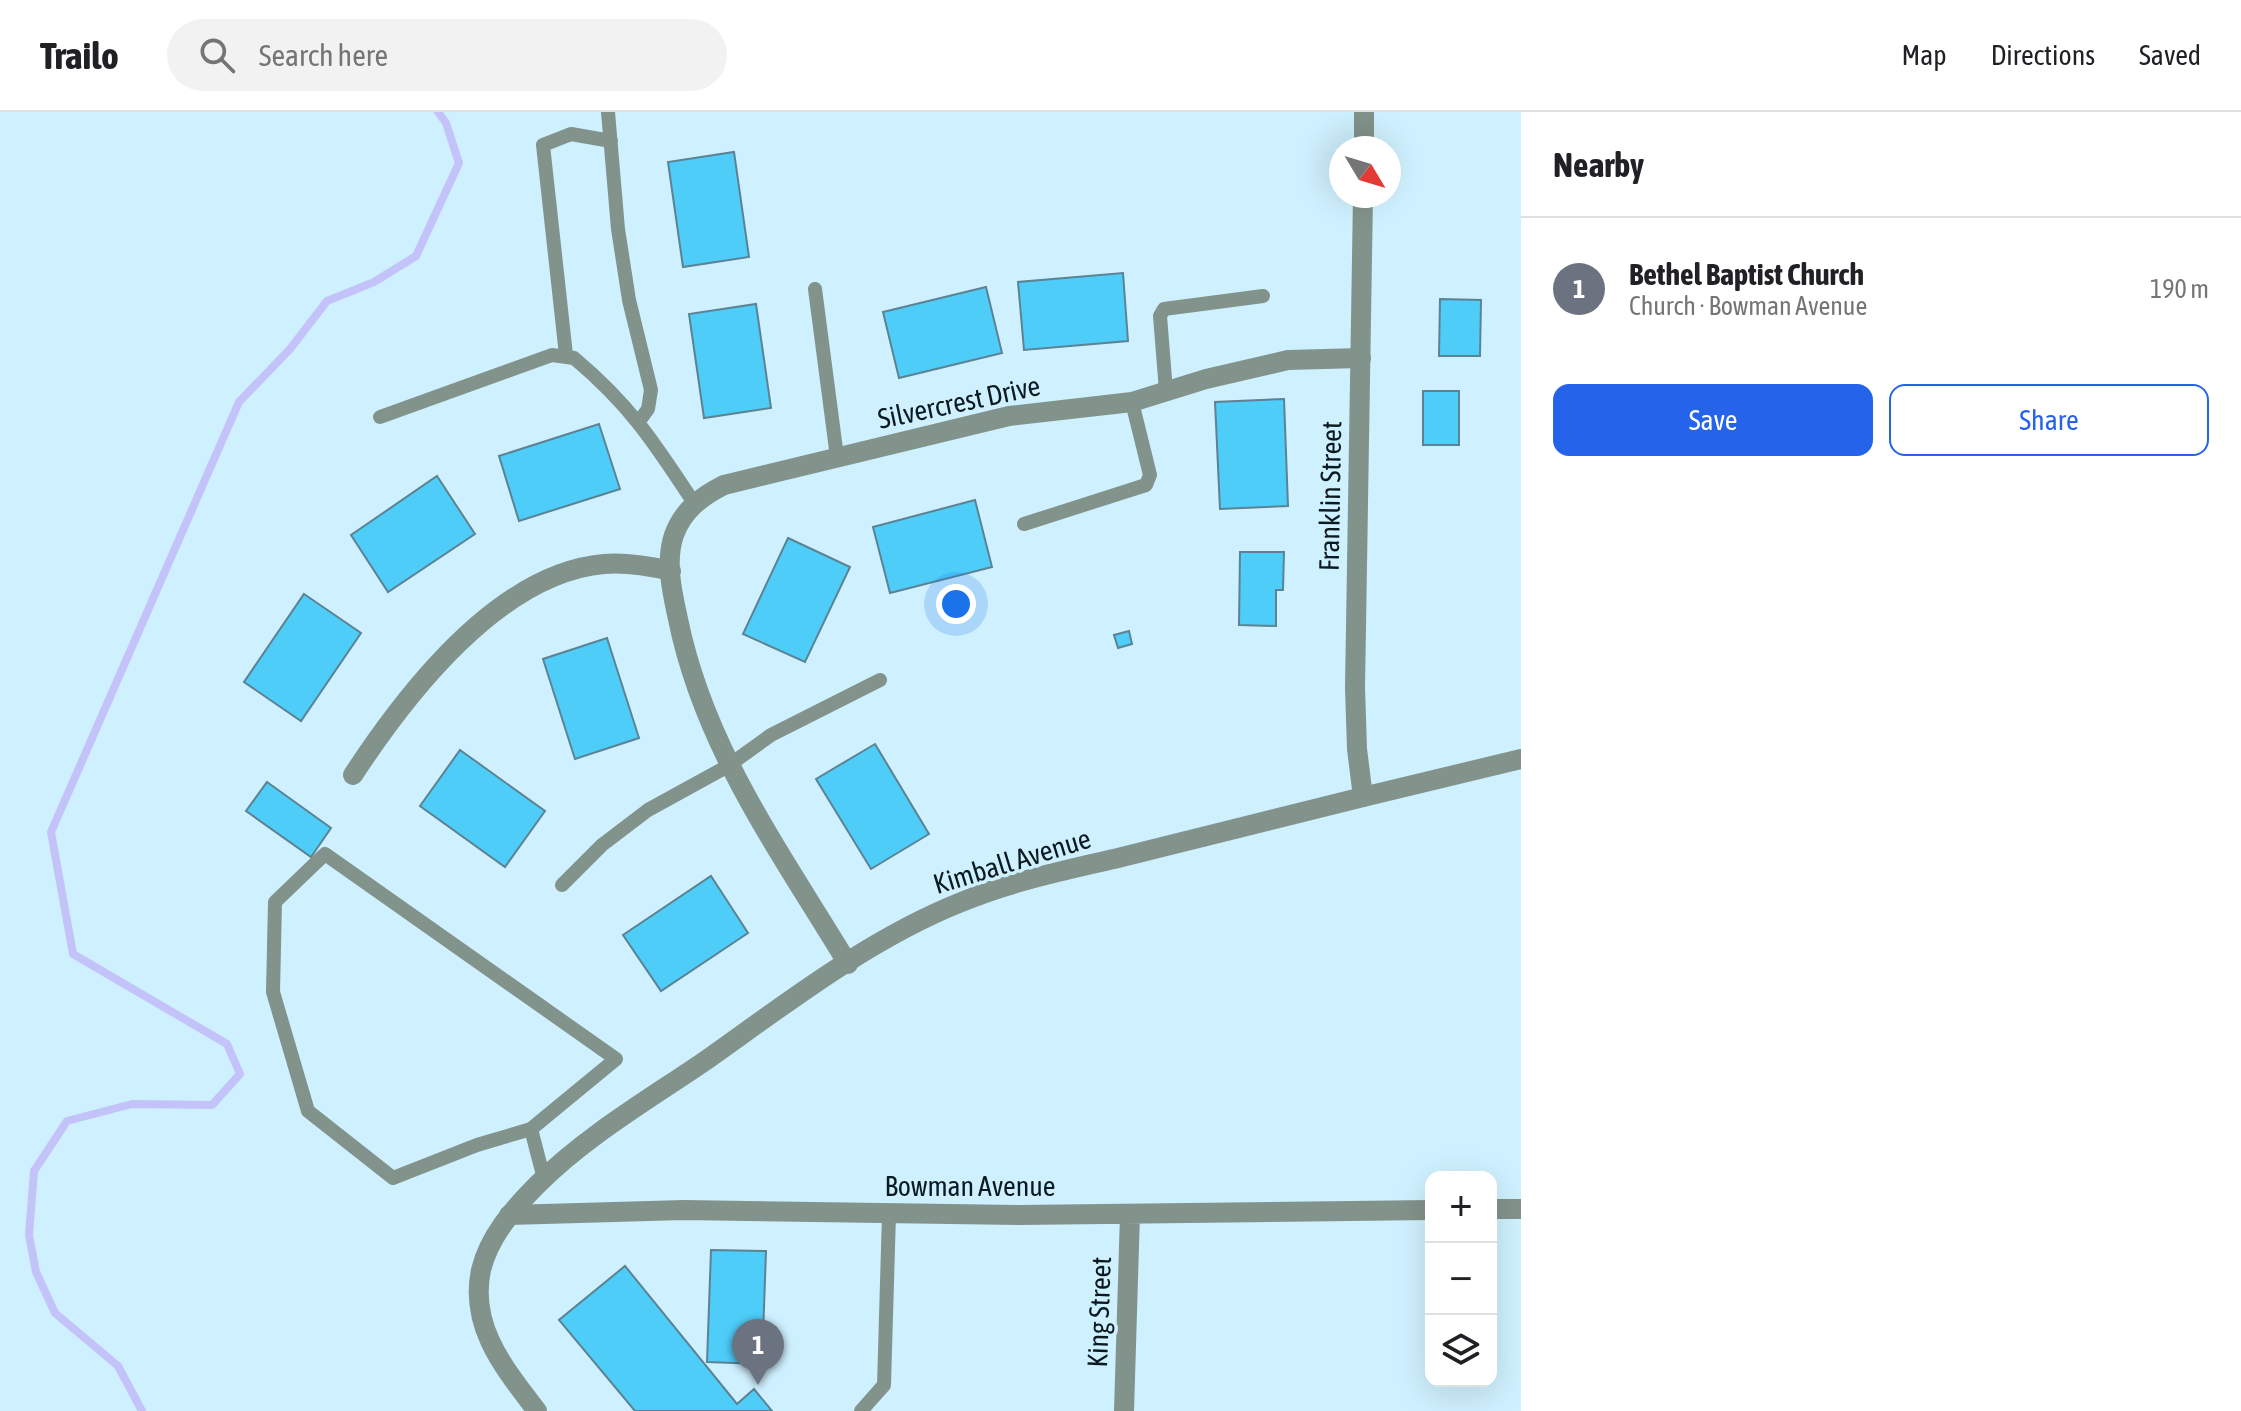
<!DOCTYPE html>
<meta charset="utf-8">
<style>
:root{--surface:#fff;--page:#f2f2f2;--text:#202124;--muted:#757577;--line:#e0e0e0;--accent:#2563eb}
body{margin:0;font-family:"Asap Condensed",sans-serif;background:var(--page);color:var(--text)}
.controls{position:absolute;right:24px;bottom:24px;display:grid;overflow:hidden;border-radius:16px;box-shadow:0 8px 32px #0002}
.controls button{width:72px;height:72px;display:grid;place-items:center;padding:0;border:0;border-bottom:2px solid var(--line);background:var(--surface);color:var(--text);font:40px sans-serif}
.compass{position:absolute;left:1329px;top:24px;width:72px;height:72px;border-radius:50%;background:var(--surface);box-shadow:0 8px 32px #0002;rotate:128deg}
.you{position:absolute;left:956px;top:492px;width:28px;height:28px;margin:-20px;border:6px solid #fff;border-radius:50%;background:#1a73e8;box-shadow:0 0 0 12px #1a73e833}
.badge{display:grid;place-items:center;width:52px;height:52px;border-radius:50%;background:var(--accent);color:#fff;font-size:26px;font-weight:700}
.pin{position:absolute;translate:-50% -66px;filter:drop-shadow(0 2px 4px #0008)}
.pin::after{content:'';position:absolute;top:42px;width:28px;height:24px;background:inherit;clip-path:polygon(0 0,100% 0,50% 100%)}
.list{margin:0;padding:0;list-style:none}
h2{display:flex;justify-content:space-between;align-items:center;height:104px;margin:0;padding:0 32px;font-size:34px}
h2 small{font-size:26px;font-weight:400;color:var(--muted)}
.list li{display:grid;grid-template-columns:52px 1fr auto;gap:24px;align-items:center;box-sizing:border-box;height:144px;padding:0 32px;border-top:2px solid var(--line)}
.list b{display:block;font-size:30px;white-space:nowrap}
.list p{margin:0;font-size:26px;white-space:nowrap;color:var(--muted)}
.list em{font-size:26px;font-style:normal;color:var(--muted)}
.actions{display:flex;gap:16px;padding:24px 32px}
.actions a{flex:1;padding:18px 0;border:2px solid var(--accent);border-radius:16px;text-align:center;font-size:28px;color:var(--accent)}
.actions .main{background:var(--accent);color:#fff}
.icon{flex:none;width:44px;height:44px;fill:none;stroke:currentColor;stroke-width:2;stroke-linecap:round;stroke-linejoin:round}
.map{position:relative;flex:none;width:1521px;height:1299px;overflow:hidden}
header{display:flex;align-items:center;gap:48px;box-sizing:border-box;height:112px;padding:0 40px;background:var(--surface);border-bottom:2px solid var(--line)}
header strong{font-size:38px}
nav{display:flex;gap:44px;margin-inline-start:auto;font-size:28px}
.search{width:560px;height:72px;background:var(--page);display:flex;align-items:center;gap:20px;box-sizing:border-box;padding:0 28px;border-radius:44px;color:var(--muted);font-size:30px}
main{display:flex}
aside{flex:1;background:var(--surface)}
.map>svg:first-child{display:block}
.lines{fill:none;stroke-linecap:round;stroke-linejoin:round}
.stream{stroke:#c3c3f9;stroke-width:8}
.building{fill:#4ecdf9;stroke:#5b8393;stroke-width:2}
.service{stroke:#82938b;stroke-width:14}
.minor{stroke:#82938b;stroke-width:20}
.tertiary{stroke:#82938b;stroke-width:20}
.labels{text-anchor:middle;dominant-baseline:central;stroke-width:7;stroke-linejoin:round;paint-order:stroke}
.street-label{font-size:28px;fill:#0a1a20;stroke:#cff0fe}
</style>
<header>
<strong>Trailo</strong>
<div class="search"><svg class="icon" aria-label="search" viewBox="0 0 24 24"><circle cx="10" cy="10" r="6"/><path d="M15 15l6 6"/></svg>Search here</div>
<nav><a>Map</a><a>Directions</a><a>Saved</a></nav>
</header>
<main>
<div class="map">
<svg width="1521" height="1299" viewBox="0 0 1521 1299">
<rect width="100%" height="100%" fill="#cff0fe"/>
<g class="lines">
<path class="stream" d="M142,1299L118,1254L55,1201L36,1160L29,1123L34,1059L67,1009L132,992L212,993L240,962L227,932L73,842L51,720L239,290L290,237L327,189L374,170L416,144L459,51L446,11L438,0"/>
</g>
<path class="building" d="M734,40L749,145L683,155L668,50Z
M1123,161L1128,229L1024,238L1018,170Z
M986,175L1002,241L899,266L883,200Z
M1440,187L1481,188L1480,244H1439Z
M756,192L771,296L704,306L689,202Z
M1423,279H1459V333H1423Z
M1284,287L1288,394L1220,397L1215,290Z
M599,312L620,377L519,409L499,344Z
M437,364L475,422L388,480L351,423Z
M975,388L992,455L890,481L873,415Z
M788,426L850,455L805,550L743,522Z
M1240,440H1284L1283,478H1276V514L1239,513Z
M304,482L361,521L301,609L244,570Z
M1129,519L1132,532L1118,536L1114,523Z
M607,526L639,626L575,647L543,547Z
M875,632L929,722L871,757L816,667Z
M460,638L545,699L505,755L420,694Z
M267,670L331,716L311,745L246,699Z
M711,764L748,821L661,879L623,823Z
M711,1138L766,1139L762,1252L707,1250Z
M625,1154L737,1292L754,1277L772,1299H635L559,1208Z"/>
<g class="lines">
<path class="service" d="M608,0L618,117L629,188L651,278L648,297L640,308
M815,177L837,345
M566,243L543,33L571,22L611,29
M1166,279L1160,204L1164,197L1263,184
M380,305L552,243L574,246C630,293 654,330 694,391
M1024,412L1146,373L1150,363L1132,290
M325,742L616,947L531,1017L477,1033L393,1066L308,999L273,880L275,790Z
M562,773L602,733L648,698L728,654L771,623L880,568
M531,1017L544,1067
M861,1299L884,1273L889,1102"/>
<path class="minor" d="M353,663C406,582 499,461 604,452C627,450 649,454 671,459
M1363,685L1521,647
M848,852C781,741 704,636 678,507C672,480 665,449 674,423C683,398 702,384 724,373L1009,304L1132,290L1206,267L1288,248L1361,246
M1491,1097H1521
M509,1103L684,1098L1019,1103L1431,1098
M1124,1299L1130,1102"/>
<path class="tertiary" d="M1364,36V0
M537,1299C505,1257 469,1215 481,1158C489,1125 513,1097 537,1073C585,1025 646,989 702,951C783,894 867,828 959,791C1011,769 1067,758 1122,745C1202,725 1283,705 1363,685L1357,637L1355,576L1363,84"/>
</g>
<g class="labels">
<g class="street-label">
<text transform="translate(959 290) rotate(-12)">Silvercrest Drive</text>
<text transform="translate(1330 384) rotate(-89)">Franklin Street</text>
<text transform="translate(1012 749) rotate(-17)">Kimball Avenue</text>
<text x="970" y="1074">Bowman Avenue</text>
<text transform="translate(1099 1200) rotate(-88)">King Street</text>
</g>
</g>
</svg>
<div class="controls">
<button>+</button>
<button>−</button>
<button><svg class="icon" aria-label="layers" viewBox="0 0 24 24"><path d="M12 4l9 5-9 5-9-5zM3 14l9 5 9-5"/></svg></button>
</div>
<svg class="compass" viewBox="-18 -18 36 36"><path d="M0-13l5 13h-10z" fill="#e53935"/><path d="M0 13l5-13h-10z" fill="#757577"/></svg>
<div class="you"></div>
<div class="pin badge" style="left:758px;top:1273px;background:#6b7280">1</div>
</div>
<aside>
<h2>Nearby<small></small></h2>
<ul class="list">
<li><span class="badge" style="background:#6b7280">1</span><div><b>Bethel Baptist Church</b><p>Church · Bowman Avenue</p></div><em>190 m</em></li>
</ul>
<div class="actions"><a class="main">Save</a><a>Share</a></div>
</aside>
</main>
